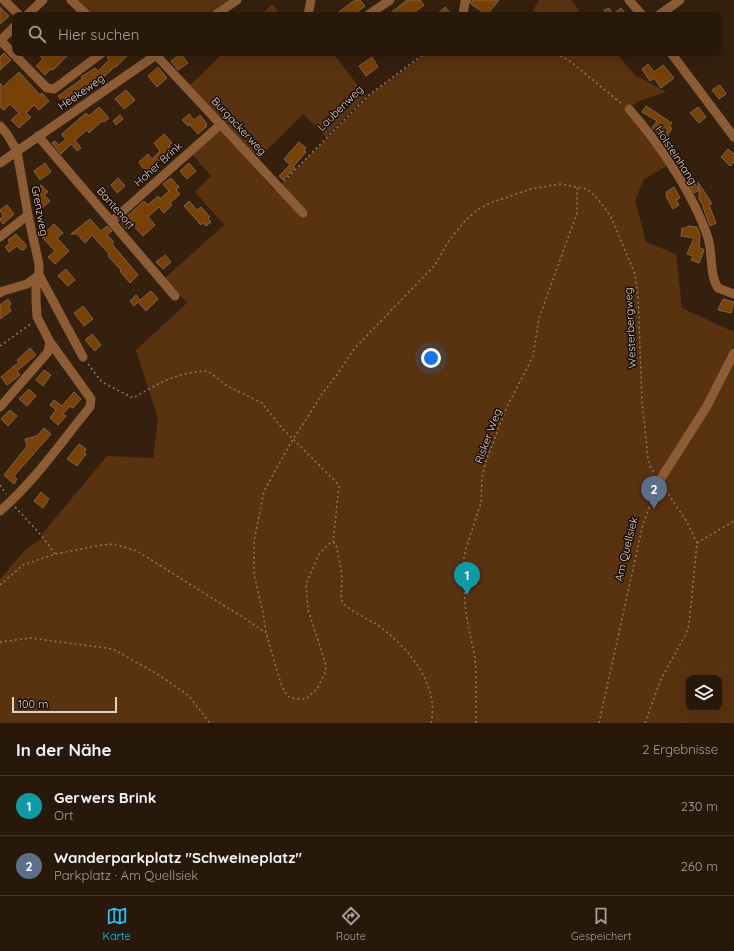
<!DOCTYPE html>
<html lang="de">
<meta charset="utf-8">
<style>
:root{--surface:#28180a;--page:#302113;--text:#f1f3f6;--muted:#a5a09c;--line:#44372b;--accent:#1dc9fc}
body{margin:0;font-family:Quicksand,sans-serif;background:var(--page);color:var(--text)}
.controls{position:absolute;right:12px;bottom:12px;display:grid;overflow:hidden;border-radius:8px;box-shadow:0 4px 16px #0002}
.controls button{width:36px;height:36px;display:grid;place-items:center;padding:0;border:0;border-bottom:1px solid var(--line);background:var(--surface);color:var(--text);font:20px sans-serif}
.scale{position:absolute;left:12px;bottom:10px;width:105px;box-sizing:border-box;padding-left:4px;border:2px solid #e0d1c7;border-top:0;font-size:11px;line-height:14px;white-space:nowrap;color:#e0d1c7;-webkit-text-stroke:3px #160c05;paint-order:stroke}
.you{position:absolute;left:431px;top:358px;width:14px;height:14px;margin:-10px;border:3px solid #fff;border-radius:50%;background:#1a73e8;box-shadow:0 0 0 6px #1a73e833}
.badge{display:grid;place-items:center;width:26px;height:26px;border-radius:50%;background:var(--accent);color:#fff;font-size:13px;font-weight:700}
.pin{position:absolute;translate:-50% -33px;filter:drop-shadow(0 1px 2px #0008)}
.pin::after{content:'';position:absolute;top:21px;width:14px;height:12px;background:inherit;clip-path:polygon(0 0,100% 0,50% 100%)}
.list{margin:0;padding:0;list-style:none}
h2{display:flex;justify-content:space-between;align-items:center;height:52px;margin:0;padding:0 16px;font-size:17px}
h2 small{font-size:13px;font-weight:400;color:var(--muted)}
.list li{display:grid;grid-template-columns:26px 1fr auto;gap:12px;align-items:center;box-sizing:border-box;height:60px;padding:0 16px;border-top:1px solid var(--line)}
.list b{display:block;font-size:15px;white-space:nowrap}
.list p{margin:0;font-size:13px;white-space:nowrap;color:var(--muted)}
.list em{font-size:13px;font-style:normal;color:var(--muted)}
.icon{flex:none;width:22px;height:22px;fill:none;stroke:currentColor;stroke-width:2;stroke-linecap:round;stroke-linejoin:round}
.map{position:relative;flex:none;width:734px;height:723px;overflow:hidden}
.search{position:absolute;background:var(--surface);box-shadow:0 4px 16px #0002;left:12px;right:12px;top:12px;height:44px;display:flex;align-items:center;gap:10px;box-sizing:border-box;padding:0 14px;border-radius:8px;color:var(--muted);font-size:15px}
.sheet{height:172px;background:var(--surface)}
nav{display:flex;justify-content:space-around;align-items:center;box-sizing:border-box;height:56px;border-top:1px solid var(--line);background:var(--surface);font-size:11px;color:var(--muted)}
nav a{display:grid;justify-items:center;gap:2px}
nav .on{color:var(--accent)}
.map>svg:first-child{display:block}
.green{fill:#593210;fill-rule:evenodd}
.building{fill:#784105;stroke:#7c624f}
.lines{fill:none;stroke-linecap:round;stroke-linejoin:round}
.path{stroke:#8b796c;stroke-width:1.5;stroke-dasharray:2 3;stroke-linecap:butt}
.minor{stroke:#8c5c35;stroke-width:9}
.labels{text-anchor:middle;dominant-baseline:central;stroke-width:3;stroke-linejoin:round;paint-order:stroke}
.street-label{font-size:11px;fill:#e0d1c7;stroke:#160c05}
</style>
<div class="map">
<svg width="734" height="723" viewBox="0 0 734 723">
<rect width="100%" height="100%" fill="#35200e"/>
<path class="green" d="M76,0H228L206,15H91Z
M539,0H571L583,15H535L532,12Z
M272,4L281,15H261Z
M223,53H333L366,96L326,137L303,114L257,160L188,87Z
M427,53H616L635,75L666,92L639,101L626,110L667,166L644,179L635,200L646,242L676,254L682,308L734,332V345L704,404L734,360V723H0V579L25,550L42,538V534L107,456L153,458L158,419L136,350L187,303L165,278L224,225L195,192L211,176L191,153L220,127L275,191L369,96ZM689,678H719V708H689Z"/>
<path class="building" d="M355,0H360L365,6L353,15H335Z
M407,0H420L424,5L411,15H388Z
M473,0H499L487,15L471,4Z
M0,7L9,16L0,24Z
M445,7L452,15H436Z
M609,8L613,14L621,8L626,15H606L604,10Z
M4,53L11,60L0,70V57Z
M37,53H70L53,70L51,69L45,75L36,66L43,59Z
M111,53H130L116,67L115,66L105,76L65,105L58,96L82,79L81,77L95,68L98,71L109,60L107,58Z
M181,54L188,63L178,70L171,61Z
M372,57L378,67L366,76L359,66Z
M648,64L654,72L663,65L674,78L661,88L654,78L650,81L642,69Z
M158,67L167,78L157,87L148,76Z
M19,72L40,95L42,93L49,101L39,110L34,105L26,113L31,117L19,128L11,120L19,113L10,104L4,110L0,107V83L3,87Z
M720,85L726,94L719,99L712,90Z
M126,90L135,100L124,109L115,99Z
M646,106L672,123L669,127L672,128L666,138L655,131L652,128L657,121L642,112Z
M99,107L109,118L104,122L102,121L89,133L87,130L75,140L81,148L77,151L71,144L61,154L52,143L55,141L59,145L66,139L62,135V134L86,113L89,116Z
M698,107L706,117L699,123L690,113Z
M189,114L194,120L200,115L207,124L206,125L207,126L198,134L189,124L188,126L182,120Z
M120,115L123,119L116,125L113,121Z
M164,134L172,143L169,145L170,147L167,150L171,154L164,160L163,158L147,171L142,167L139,162L148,154L152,159L160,151L154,143Z
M299,142L306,148L304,151L306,152L293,167L295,168L283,180L279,176L290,165L284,159Z
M728,149L734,154V162L730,166L721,157Z
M45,163L51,172L40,180L34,171Z
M189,163L196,171L187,179L180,171Z
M691,177L699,190L698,182L712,204L709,205L716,223L710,226L703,207H704L699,199V190L694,193L686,178Z
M118,178L125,186L117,193L111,185Z
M171,178L179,187L176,190L180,194L170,203L172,205L164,213L159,207L148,217L155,225L143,236L132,224L127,229L121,222L144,201L148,205L158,196L160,199L169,191L163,184Z
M41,185L48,192L44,195L50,201L41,209L34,201L40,196L36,190Z
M674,187L680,198L676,200L679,205L673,209L666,196L667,195L666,192Z
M189,201L197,210L201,207L210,217L208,219L211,222L206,226L203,223L201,225L184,206Z
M7,205L14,214L3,224L0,220V219L3,216L0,210Z
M90,219L101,231L107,226L112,231L107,235L114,242L112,244L138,275L130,283L120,271L121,270L108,256L109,254L92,235L85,243L77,234H71Z
M54,224L63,233L57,238L69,251L55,264L48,257L55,251L41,236Z
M688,226L697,227L700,235L699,247L704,250L699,263L691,260L693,256L687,254L694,238L681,236L682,228H687Z
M16,234L26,245V248L23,250L20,249L17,246L9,252L5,247L10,243L8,240Z
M165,255L171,262L163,269L156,262Z
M66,269L75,280L68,286L58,276Z
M151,291L158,299L146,311L138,302L134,306L130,301L136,295L140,300Z
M8,299L11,304L9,307L11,311L0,319V305Z
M723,299L734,302L731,313L718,310Z
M83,306L93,319L84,326L74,313Z
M92,334L101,345L95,351L85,340Z
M30,348L36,355L17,371L20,375L7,385L1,377L19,362L17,360Z
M44,370L51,375L43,386L36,380Z
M29,389L36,396L27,406L19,399Z
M74,392L81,399L73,408L70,406L63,414L66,416L58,425L50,418L56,410L50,405L54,400L62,406Z
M10,410L17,416L8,426L1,419Z
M44,428L51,434L14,476L17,479L14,484L4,475L24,450L27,446L25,439L37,436Z
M79,444L86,449L84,453L86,454L77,466L67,459Z
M41,492L49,499L43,508L34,501Z"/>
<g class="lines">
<path class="path" d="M556,53L571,62L622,104
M284,181L369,95L425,53
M0,346L32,323
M88,364L102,382L133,398C160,383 176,372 208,371L227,386L262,403L281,427L335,481L339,486L333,542
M0,485L6,494
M15,507L41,535L55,554
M697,543L734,521
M0,585L23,565L55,554L102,545L114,544L137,551L244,618L266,633
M0,642L30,638L113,649L159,675L189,696L210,723
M431,723C440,683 406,645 376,624C367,619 351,611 344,604C339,598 342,588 342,581C342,569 338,556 336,544L333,542L329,544L319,554L306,584L308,610L321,649L326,666L325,673L317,689L306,699H296L287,696L281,684L266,633L263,612L254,574V541L264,491L293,439L302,426L322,394L337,375L354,349L435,265L448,242L464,222L477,210L490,203L531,189L560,184L587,189L598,199L611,217L635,274L638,295L642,402L648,458L650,466L654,473
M476,723V675L475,658L468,625L465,605L464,557L466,548L481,503L482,479L485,464L505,411L533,356L539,318L577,213V189L579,187
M599,723L643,524L657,487
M645,723L661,679L686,634L689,625L697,543L687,522L663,486"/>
<path class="minor" d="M4,0L19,15
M71,0L87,15
M629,0L642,15
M27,15L43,0
M215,15L237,0
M308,15L311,0
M368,15L390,0
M463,15L465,2L467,0
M659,15L680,0
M0,40L47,88L54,89L102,53
M0,41L15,26
M671,53L734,137
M156,55L303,213
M629,109C659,143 694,195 708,238C713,254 709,274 718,288L734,294
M0,126L7,134L17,151L28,215L39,264V275L36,287V300L37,317L50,342L91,399L90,407C61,442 35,481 0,511
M38,136L175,296
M0,163L159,53
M112,221L221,124
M0,237L28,215
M0,293L3,291L27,284L39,275L83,357
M0,407L48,352L50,342
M660,480L707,406L734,353"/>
</g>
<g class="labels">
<g class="street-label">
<text transform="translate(81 92) rotate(-35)">Heekeweg</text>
<text transform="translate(340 108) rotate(-45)">Laubenweg</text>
<text transform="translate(239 126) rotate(47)">Burgackerweg</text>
<text transform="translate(676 155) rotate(57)">Holsteinhang</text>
<text transform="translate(158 164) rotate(-42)">Hoher Brink</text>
<text transform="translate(116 208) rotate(49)">Bantenort</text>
<text transform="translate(40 211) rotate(79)">Grenzweg</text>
<text transform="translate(630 328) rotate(-93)">Westerbergweg</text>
<text transform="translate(488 436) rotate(-70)">Risker Weg</text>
<text transform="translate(626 549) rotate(-76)">Am Quellsiek</text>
</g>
</g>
</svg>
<div class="controls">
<button><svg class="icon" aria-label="layers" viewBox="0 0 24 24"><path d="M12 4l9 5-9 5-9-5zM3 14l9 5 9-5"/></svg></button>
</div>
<div class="scale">100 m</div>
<div class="you"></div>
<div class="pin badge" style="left:467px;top:595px;background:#0f9aa8">1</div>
<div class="pin badge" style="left:654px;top:509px;background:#5c6f8a">2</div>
<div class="search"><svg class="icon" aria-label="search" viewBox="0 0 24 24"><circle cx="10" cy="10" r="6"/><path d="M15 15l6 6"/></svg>Hier suchen</div>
</div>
<section class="sheet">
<h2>In der Nähe<small>2 Ergebnisse</small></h2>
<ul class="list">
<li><span class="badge" style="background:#0f9aa8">1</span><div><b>Gerwers Brink</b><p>Ort</p></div><em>230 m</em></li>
<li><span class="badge" style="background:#5c6f8a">2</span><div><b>Wanderparkplatz &quot;Schweineplatz&quot;</b><p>Parkplatz · Am Quellsiek</p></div><em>260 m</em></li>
</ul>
</section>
<nav>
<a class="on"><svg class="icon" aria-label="map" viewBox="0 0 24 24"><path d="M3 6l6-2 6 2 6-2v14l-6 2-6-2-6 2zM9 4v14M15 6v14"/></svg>Karte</a>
<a><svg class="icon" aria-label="directions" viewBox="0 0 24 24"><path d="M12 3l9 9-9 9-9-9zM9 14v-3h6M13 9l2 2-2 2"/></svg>Route</a>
<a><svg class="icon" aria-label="saved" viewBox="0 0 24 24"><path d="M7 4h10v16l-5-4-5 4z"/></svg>Gespeichert</a>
</nav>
